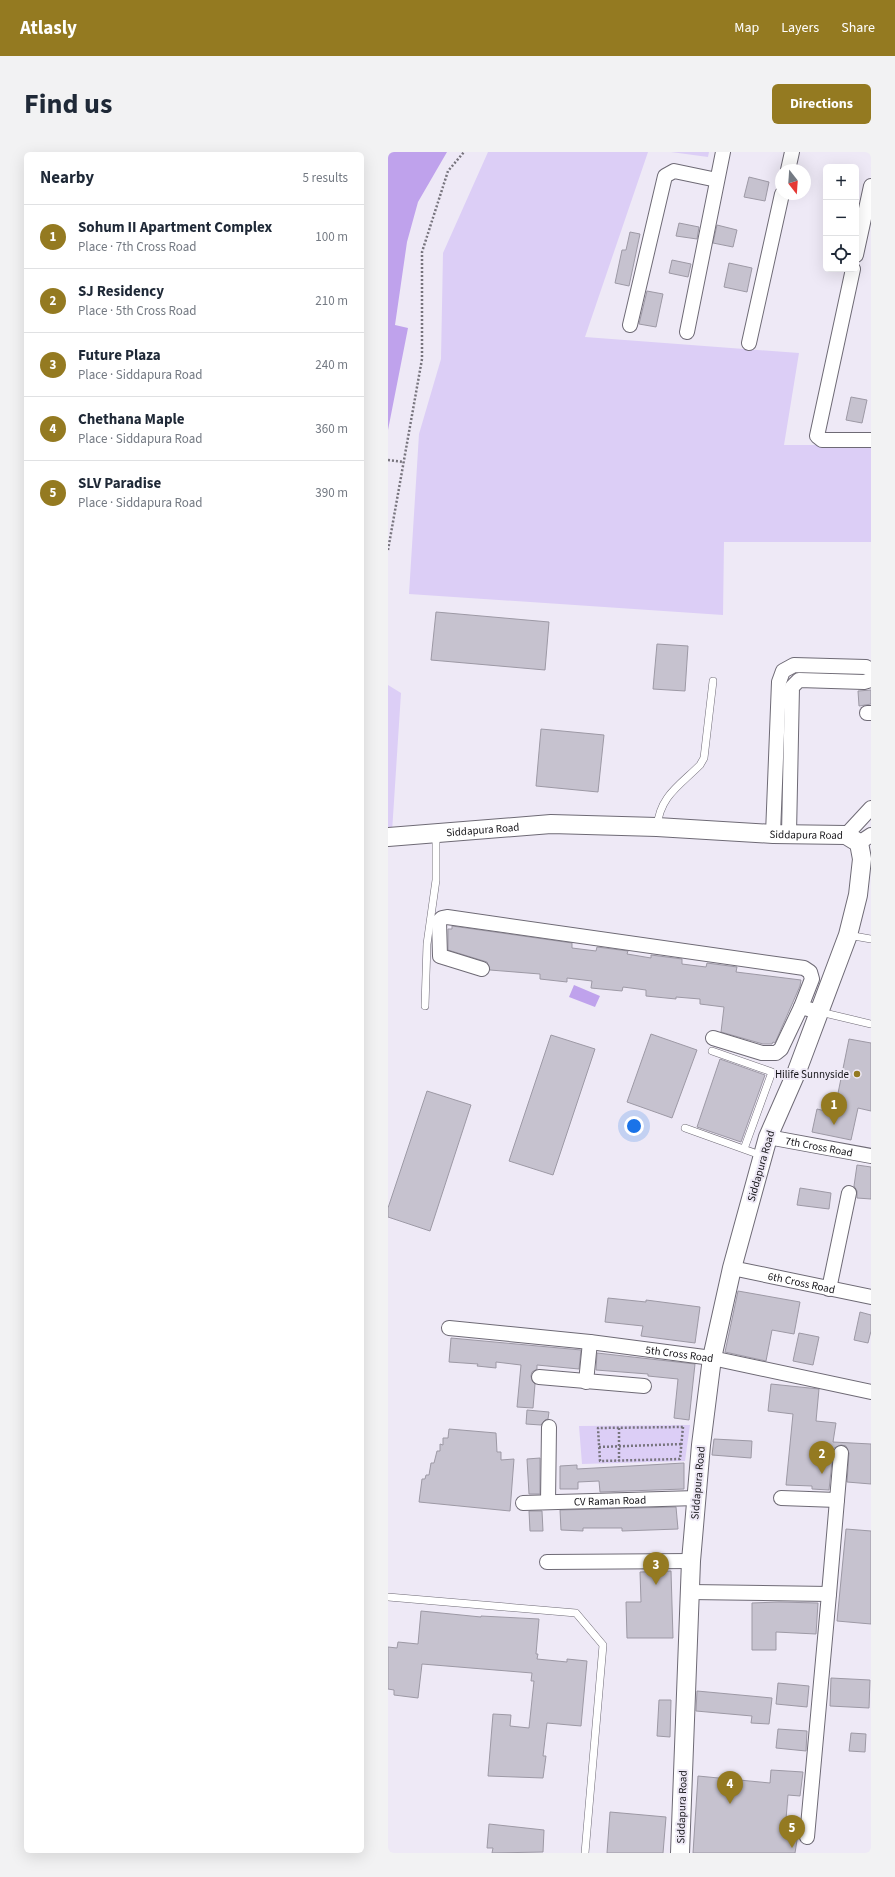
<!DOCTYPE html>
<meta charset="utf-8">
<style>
:root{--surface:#fff;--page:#f2f2f3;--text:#1f2937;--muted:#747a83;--line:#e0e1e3;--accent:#947a21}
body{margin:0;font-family:"Source Sans 3",sans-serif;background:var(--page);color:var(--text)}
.controls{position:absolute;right:12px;top:12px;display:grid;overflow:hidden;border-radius:6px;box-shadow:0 4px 16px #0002}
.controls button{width:36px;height:36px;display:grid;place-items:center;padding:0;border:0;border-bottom:1px solid var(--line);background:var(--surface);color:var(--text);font:20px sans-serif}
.compass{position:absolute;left:387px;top:12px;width:36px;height:36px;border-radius:50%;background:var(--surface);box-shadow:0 4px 16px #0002;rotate:163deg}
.you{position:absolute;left:246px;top:974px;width:14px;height:14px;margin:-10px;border:3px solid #fff;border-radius:50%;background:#1a73e8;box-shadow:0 0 0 6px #1a73e833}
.badge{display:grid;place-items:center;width:26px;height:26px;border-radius:50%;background:var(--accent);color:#fff;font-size:13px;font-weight:700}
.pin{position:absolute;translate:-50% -33px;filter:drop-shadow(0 1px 2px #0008)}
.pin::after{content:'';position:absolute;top:21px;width:14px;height:12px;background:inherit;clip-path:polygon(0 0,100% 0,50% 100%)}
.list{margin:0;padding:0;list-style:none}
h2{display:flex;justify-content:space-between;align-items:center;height:52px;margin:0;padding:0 16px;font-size:17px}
h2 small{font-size:13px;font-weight:400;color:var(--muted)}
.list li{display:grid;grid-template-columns:26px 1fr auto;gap:12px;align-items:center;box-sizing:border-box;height:64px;padding:0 16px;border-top:1px solid var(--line)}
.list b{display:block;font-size:15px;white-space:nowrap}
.list p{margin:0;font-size:13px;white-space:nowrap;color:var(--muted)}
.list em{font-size:13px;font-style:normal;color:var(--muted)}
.icon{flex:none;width:22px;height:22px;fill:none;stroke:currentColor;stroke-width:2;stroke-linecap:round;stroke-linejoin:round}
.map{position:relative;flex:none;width:483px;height:1701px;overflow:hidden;border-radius:6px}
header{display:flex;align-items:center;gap:24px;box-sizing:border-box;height:56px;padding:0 20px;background:var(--accent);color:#fff}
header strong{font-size:19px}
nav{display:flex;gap:22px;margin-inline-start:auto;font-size:14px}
.intro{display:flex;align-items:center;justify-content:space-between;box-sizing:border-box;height:96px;padding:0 24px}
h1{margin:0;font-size:28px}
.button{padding:10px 18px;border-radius:6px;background:var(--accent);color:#fff;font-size:14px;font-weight:700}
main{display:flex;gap:24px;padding:0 24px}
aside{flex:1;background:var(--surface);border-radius:6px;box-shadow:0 4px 16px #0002}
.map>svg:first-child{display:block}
.green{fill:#dccef6}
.water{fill:#bfa2ec}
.building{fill:#c6c2cf;stroke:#9d99a5}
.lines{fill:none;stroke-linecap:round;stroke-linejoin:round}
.service-casing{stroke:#6e6a75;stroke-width:8}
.minor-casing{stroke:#6e6a75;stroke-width:16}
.tertiary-casing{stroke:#6e6a75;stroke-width:20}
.path{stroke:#77747d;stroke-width:2.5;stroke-dasharray:2 2;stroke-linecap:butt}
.service{stroke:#fff;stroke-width:7}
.minor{stroke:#fff;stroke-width:14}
.tertiary{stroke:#fff;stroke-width:18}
.poi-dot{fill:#947a21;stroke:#eee9f6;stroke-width:1.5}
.labels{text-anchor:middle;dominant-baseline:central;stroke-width:4;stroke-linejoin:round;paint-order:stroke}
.street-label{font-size:11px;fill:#141317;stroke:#eee9f6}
.poi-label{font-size:11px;fill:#141317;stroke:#eee9f6;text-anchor:end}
</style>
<header>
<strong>Atlasly</strong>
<nav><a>Map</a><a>Layers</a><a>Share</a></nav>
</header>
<div class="intro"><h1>Find us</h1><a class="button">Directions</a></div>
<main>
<aside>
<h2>Nearby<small>5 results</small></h2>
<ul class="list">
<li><span class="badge">1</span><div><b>Sohum II Apartment Complex</b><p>Place · 7th Cross Road</p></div><em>100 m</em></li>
<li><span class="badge">2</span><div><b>SJ Residency</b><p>Place · 5th Cross Road</p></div><em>210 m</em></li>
<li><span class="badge">3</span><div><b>Future Plaza</b><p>Place · Siddapura Road</p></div><em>240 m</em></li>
<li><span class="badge">4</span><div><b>Chethana Maple</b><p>Place · Siddapura Road</p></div><em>360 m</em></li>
<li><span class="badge">5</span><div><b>SLV Paradise</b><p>Place · Siddapura Road</p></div><em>390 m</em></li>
</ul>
</aside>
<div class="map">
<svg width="483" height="1701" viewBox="0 0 483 1701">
<rect width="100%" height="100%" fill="#eee9f6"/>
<path class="green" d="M100,0H260L197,185L411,201L396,293H483V390H336L335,463L21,442L31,282L53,207L55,101Z
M283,0H321L320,5Z
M0,533L13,541L4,680H0Z
M302,1273L297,1309L194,1312L191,1274Z"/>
<path class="water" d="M0,0H59L30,50L19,90L7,173L20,176L0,278Z
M186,833L212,844L207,855L181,845Z"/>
<path class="building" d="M361,25L381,30L377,49L356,45Z
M291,71L311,75L309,87L288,84Z
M329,73L349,78L345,95L325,91Z
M242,80L252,82L241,134L227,131L234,98H238Z
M284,108L303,112L300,125L281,121Z
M341,111L364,116L359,140L336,135Z
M259,139L275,142L268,175L251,172Z
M463,245L479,248L474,271L458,268Z
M48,460L161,470L157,518L43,508Z
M269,492L300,494L297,539L265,537Z
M483,538V552L471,554L470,539Z
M153,577L216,583L210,640L148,634Z
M64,774L184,791V796L208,799L209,795L240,799L239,802L263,806V803L294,807V812L318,815L319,811L349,815L348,820L413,828L412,834L387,891L385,890L384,892H375L333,880L336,855L312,852V847L288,845V847L258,844V838L235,835L234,839L203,836L204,829L179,826V830L152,827V822L102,818L99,810L60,798V777H64Z
M263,882L309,898L284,966L239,950Z
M163,883L207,897L165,1023L121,1009Z
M461,887L483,891V959L470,956L463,988L424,980L429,957L446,961Z
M332,907L377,923L353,990L309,975Z
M39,939L83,953L42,1079L0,1065V1056Z
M469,1013L483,1015V1047L469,1046V1039L466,1034Z
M412,1036L443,1041L441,1057L409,1053Z
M350,1139L412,1150L406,1182L384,1178L378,1209L337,1200Z
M220,1146L258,1150V1148L312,1155L307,1191L253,1184L255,1174L217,1170Z
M472,1160L483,1163V1179L480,1191L466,1188Z
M411,1181L431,1185L425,1213L405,1209Z
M63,1186L193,1198L191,1217L149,1213V1217L144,1220L143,1224L144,1229L147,1232L145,1256L129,1255L133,1213L108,1210V1216L89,1214L90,1212L61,1210Z
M209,1201L307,1212L301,1268L286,1266L290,1227L260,1224V1222L208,1218Z
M383,1232L431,1237L428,1269L448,1271L445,1290L483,1292V1332L459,1330L461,1301L458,1294L453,1293L446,1296L445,1300L441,1338L424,1337V1334L398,1333L405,1262L380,1259Z
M139,1258L161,1260L160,1267L157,1268L153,1273L138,1272Z
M61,1277L108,1281L109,1300H113V1308L126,1307L122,1359L31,1350L34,1327H37L38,1323H41L43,1311H46L49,1299H52V1292L55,1293V1286H60Z
M326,1287L364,1289L363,1306L324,1303Z
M152,1306V1342H141L139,1307Z
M296,1311V1337L212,1340L211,1329L190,1330V1337H172V1314L189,1313V1317Z
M288,1355L290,1377L234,1379V1376H195V1379L173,1378L172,1358Z
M141,1359H154L155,1379H142Z
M458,1377L483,1379V1472L449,1469Z
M283,1419L285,1486H239L238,1450H253L252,1420Z
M391,1450L430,1451L428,1482L388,1480V1498H364V1451Z
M33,1459L93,1465V1464L151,1467L148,1502H150L149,1507L179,1510V1507L199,1509L193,1574L159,1571L155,1604H158L155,1626L100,1624L105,1562L123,1563L122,1574L141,1576L146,1529H143L144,1521L34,1512L30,1546L6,1543V1538L0,1537V1495L9,1496L10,1490L30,1492Z
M443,1526L482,1528L481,1556L442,1554Z
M390,1531L421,1534L419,1555L388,1552Z
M309,1539L384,1546L381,1572L363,1571L364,1564L308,1559Z
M271,1548H283L282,1585L269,1584Z
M390,1577L419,1579L418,1599L388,1596Z
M463,1581L478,1582L477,1600L461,1599Z
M383,1618L415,1620L412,1644L400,1643L398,1667L412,1669L407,1701H305L310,1624L382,1631Z
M222,1660L278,1665L275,1701H219Z
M101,1672L156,1678L155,1700L104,1701L105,1696H99Z"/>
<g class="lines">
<g class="service-casing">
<path id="service" d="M269,675C272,644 291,634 312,613L316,606L325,529
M460,783L483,787
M37,854L39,792L48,728V681
M432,860L483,872
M324,899L384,920L356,997
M297,976L375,1004
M0,1445L188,1461L215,1493L197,1701"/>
</g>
<g class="minor-casing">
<g id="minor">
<path d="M400,18L404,0"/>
<path d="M468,103L483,34"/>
<path d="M465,117L429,284L434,288H483"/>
<path d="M242,173L277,24L286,19L329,28"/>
<path d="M299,180L335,0"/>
<path d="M361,191L394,42"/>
<path d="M479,561H483"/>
<path d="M385,682L391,530L395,519L406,513L478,515L483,518"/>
<path d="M401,682L404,535L411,528L476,530L483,528"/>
<path d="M458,683L483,656"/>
<path d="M471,691L483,683"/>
<path d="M94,817L52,804L51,769L54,766L59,765L416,816L422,820L424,827L413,855L431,860"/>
<path d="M325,886L374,901H388L393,897L413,855"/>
<path id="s1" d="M380,985L483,1004"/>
<path id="s2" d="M344,1116L483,1145"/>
<path d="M441,1137L461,1041"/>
<path id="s3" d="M61,1176L202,1190L324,1206L483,1240"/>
<path d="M151,1225L256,1234"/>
<path d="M198,1230L202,1190"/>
<path d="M393,1346L449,1348"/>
<path d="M160,1350L161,1275"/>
<path id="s4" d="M135,1351L309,1346"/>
<path d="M159,1410L303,1409"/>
<path d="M302,1440L441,1442L453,1301"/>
<path d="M419,1685L441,1442"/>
</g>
</g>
<g class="tertiary-casing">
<g id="tertiary">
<path id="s5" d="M0,685L163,672L269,675L385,682L458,683L471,691L474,707L470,743L460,783L409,919L380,985L344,1116L324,1206L313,1293L303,1409L292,1701"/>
</g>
</g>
<path class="path" d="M0,308L16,310
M0,398L34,207V100L60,19L76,0
M295,1275L292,1307L212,1309L210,1276Z
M231,1276V1309
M211,1295L295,1292"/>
<use href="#service" class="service"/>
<use href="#minor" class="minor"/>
<use href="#tertiary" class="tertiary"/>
</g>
<circle class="poi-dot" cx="469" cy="922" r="4"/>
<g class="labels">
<g class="street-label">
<text stroke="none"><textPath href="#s5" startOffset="95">Siddapura Road</textPath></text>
<text stroke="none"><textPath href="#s5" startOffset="419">Siddapura Road</textPath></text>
<text stroke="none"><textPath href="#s1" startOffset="52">7th Cross Road</textPath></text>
<text transform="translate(373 1014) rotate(-74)">Siddapura Road</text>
<text stroke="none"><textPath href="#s2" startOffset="71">6th Cross Road</textPath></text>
<text stroke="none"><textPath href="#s3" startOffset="232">5th Cross Road</textPath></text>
<text transform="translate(310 1331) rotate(-85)">Siddapura Road</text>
<text stroke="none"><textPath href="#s4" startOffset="87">CV Raman Road</textPath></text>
<text transform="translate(294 1655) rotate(-88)">Siddapura Road</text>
</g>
<g class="poi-label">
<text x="461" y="922">Hilife Sunnyside</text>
</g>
</g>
</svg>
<div class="controls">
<button>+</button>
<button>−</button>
<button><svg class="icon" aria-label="locate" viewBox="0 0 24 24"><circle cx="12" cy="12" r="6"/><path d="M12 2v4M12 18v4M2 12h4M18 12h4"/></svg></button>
</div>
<svg class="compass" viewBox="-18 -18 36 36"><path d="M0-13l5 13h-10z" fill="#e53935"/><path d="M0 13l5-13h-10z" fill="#747a83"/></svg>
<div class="you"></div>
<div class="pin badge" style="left:446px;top:973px">1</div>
<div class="pin badge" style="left:434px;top:1322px">2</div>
<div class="pin badge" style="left:268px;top:1433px">3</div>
<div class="pin badge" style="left:342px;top:1652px">4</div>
<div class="pin badge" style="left:404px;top:1696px">5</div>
</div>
</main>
